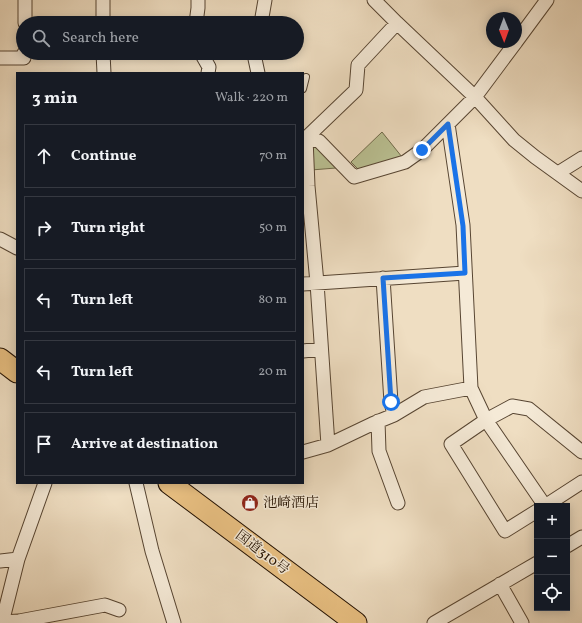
<!DOCTYPE html>
<meta charset="utf-8">
<style>
:root{--surface:#171b24;--page:#20242c;--text:#f1f3f6;--muted:#9ea1a6;--line:#363941}
body{margin:0;font-family:Vollkorn,"Noto Serif JP",serif;background:var(--page);color:var(--text)}
.controls{position:absolute;right:12px;bottom:12px;display:grid;overflow:hidden;border-radius:0px;box-shadow:0 2px 10px #0003}
.controls button{width:36px;height:36px;display:grid;place-items:center;padding:0;border:0;border-bottom:1px solid var(--line);background:var(--surface);color:var(--text);font:20px sans-serif}
.compass{position:absolute;left:486px;top:12px;width:36px;height:36px;border-radius:50%;background:var(--surface);box-shadow:0 2px 10px #0003;rotate:179deg}
.stop{position:absolute;width:12px;height:12px;margin:-9px;border:3px solid #1a73e8;border-radius:50%;background:#fff}
.stop.end{background:#1a73e8;border-color:#fff;box-shadow:0 1px 4px #0008}
.list{margin:0;padding:0;list-style:none}
h2{display:flex;justify-content:space-between;align-items:center;height:52px;margin:0;padding:0 16px;font-size:17px}
h2 small{font-size:13px;font-weight:400;color:var(--muted)}
.list li{display:grid;grid-template-columns:26px 1fr auto;gap:12px;align-items:center;box-sizing:border-box;height:64px;margin:0 8px 8px;padding:0 8px;border:1px solid var(--line);border-radius:0px}
.list b{display:block;font-size:15px;white-space:nowrap}
.list em{font-size:13px;font-style:normal;color:var(--muted)}
.icon{flex:none;width:22px;height:22px;fill:none;stroke:currentColor;stroke-width:2;stroke-linecap:round;stroke-linejoin:round}
.map{position:relative;flex:none;width:582px;height:623px;overflow:hidden}
.search{position:absolute;background:var(--surface);box-shadow:0 2px 10px #0003;left:16px;top:16px;width:288px;height:44px;display:flex;align-items:center;gap:10px;box-sizing:border-box;padding:0 14px;border-radius:22px;color:var(--muted);font-size:15px}
.panel{position:absolute;background:var(--surface);box-shadow:0 2px 10px #0003;left:16px;top:72px;width:288px;height:412px;border-radius:0px}
.map>svg:first-child{display:block}
.green{fill:#bac193;stroke:#6f6a4a}
.lines{fill:none;stroke-linecap:round;stroke-linejoin:round}
.service-casing{stroke:#574532;stroke-width:8}
.minor-casing{stroke:#574532;stroke-width:15}
.trunk-casing{stroke:#241202;stroke-width:23}
.service{stroke:#f5ead7;stroke-width:6}
.minor{stroke:#f5ead7;stroke-width:13}
.trunk{stroke:#e8bf81;stroke-width:21}
.route{stroke:#1a73e8;stroke-width:5}
.labels{text-anchor:middle;dominant-baseline:central;stroke-width:3;stroke-linejoin:round;paint-order:stroke}
.poi-label{font-size:14px;fill:#241202;stroke:#f5ead7;text-anchor:start}
.street-label{font-size:14px;fill:#241202;stroke:#f5ead7}
</style>
<div class="map">
<svg width="582" height="623" viewBox="0 0 582 623">
<rect width="100%" height="100%" fill="#efdec2"/>
<filter id="stains"><feTurbulence type="fractalNoise" baseFrequency=".005" numOctaves="4"/><feColorMatrix values="0 0 0 0 .2 0 0 0 0 .09 0 0 0 0 .02 0 0 0 .5 -.17"/></filter>
<radialGradient id="worn" r=".72"><stop offset=".6" stop-color="#630" stop-opacity="0"/><stop offset="1" stop-color="#630" stop-opacity=".3"/></radialGradient>
<path class="green" d="M382,132L402,157L359,170L351,162Z
M317,147L336,168L311,170L310,148Z"/>
<g class="lines">
<g class="service-casing">
<path id="service" d="M303,89L306,77"/>
</g>
<g class="minor-casing">
<path id="minor" d="M103,0V23
M374,0L397,23L475,97L514,140L535,157L582,191
M25,23V0
M196,23L198,8V0
M261,23L265,0
M516,42L475,97L448,124L463,225L471,388L486,420L545,506L582,482
M516,42L547,0
M103,53L104,73
M201,53L209,67L208,73
M256,53L255,59L258,73
M0,58H24V53
M303,137L319,141L354,177L405,162L422,150L448,124
M558,173L582,158
M0,239L17,248
M383,278L391,402L394,415
M303,284L465,273
M303,351L321,349
M378,421L379,451L398,503
M328,445L317,283L308,186L306,138L356,90L358,65L397,23
M303,452L328,445L372,424L394,415L424,397L471,388
M136,483L152,551L174,623
M537,511L505,531L451,444L486,420L512,406L529,409L582,452
M567,546L582,537
M0,561L18,559
M500,584L522,623
M2,622L19,621L105,605L119,610
M2,623L18,559L45,483
M434,623L537,563"/>
</g>
<g class="trunk-casing">
<path id="trunk" d="M0,359L17,372
M169,483L356,623"/>
</g>
<use href="#service" class="service"/>
<use href="#minor" class="minor"/>
<use href="#trunk" class="trunk"/>
</g>
<g class="lines">
<path class="route" d="M391,402L383,278L465,273L463,226L448,124L422,150"/>
</g>
<defs>
<g id="shop-disc" transform="scale(0.9)"><circle r="9.5" fill="#8f2418" stroke="#f5ead7"/><path d="M-5-2.5h2.3a2.7 3.5 0 0 1 5.4 0H5L5.5 6h-11ZM-1.5-2.5h3a1.5 2.3 0 0 0-3 0Z" fill="#fff"/></g>
</defs>
<g fill-rule="evenodd">
<use href="#shop-disc" x="250" y="503"/>
</g>
<g class="labels">
<g class="poi-label">
<text x="263" y="503">池崎酒店</text>
</g>
<g class="street-label">
<text transform="translate(262 553) rotate(37)">国道310号</text>
</g>
</g>
<rect width="100%" height="100%" filter="url(#stains)"/>
<rect width="100%" height="100%" fill="url(#worn)"/>
</svg>
<div class="controls">
<button>+</button>
<button>−</button>
<button><svg class="icon" aria-label="locate" viewBox="0 0 24 24"><circle cx="12" cy="12" r="6"/><path d="M12 2v4M12 18v4M2 12h4M18 12h4"/></svg></button>
</div>
<svg class="compass" viewBox="-18 -18 36 36"><path d="M0-13l5 13h-10z" fill="#e53935"/><path d="M0 13l5-13h-10z" fill="#9ea1a6"/></svg>
<div class="stop" style="left:391px;top:402px"></div>
<div class="stop end" style="left:422px;top:150px"></div>
<div class="search"><svg class="icon" aria-label="search" viewBox="0 0 24 24"><circle cx="10" cy="10" r="6"/><path d="M15 15l6 6"/></svg>Search here</div>
<section class="panel">
<h2>3 min<small>Walk · 220 m</small></h2>
<ul class="list">
<li><svg class="icon" aria-label="ahead" viewBox="0 0 24 24"><path d="M12 20V5M6 11l6-6 6 6"/></svg><div><b>Continue</b></div><em>70 m</em></li>
<li><svg class="icon" aria-label="right" viewBox="0 0 24 24"><path d="M7 20v-9h11M14 6l5 5-5 5"/></svg><div><b>Turn right</b></div><em>50 m</em></li>
<li><svg class="icon" aria-label="left" viewBox="0 0 24 24"><path d="M17 20v-9H6M10 6l-5 5 5 5"/></svg><div><b>Turn left</b></div><em>80 m</em></li>
<li><svg class="icon" aria-label="left" viewBox="0 0 24 24"><path d="M17 20v-9H6M10 6l-5 5 5 5"/></svg><div><b>Turn left</b></div><em>20 m</em></li>
<li><svg class="icon" aria-label="arrive" viewBox="0 0 24 24"><path d="M6 21V4h12l-3 4 3 4H6"/></svg><div><b>Arrive at destination</b></div></li>
</ul>
</section>
</div>
